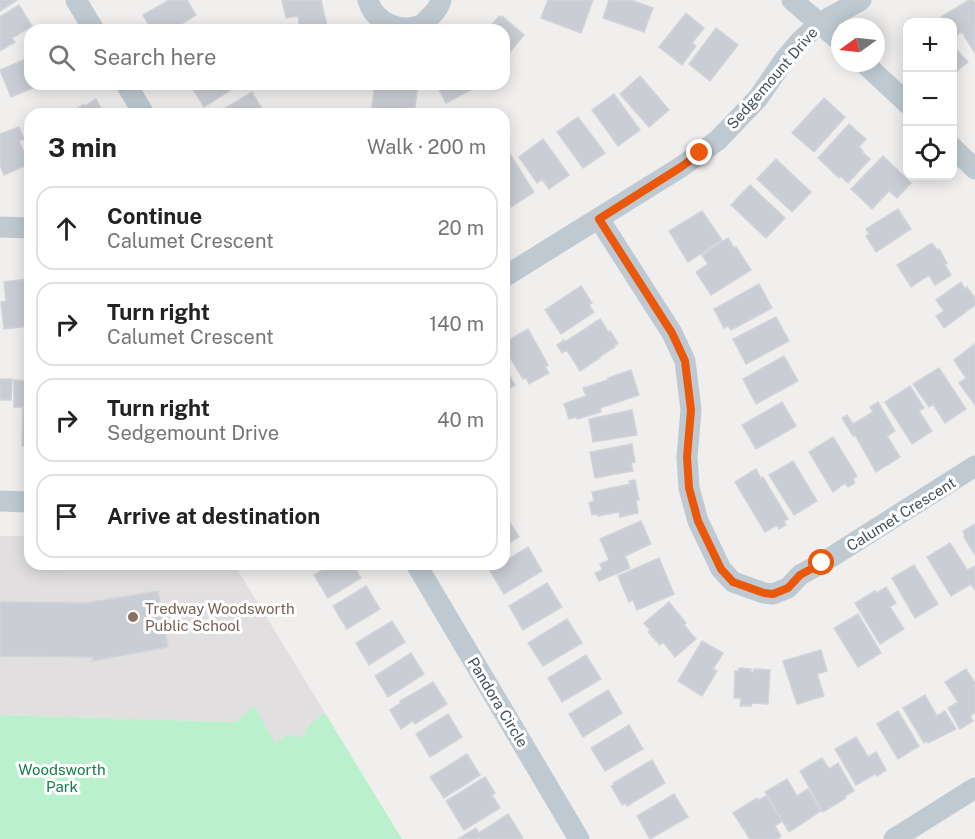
<!DOCTYPE html>
<meta charset="utf-8">
<style>
:root{--surface:#fff;--page:#f2f2f2;--text:#222;--muted:#767676;--line:#e0e0e0}
body{margin:0;font-family:"Public Sans",sans-serif;background:var(--page);color:var(--text)}
.controls{position:absolute;right:18px;top:18px;display:grid;overflow:hidden;border-radius:12px;box-shadow:0 3px 15px #0003}
.controls button{width:54px;height:54px;display:grid;place-items:center;padding:0;border:0;border-bottom:2px solid var(--line);background:var(--surface);color:var(--text);font:30px sans-serif}
.compass{position:absolute;left:831px;top:18px;width:54px;height:54px;border-radius:50%;background:var(--surface);box-shadow:0 3px 15px #0003;rotate:255deg}
.stop{position:absolute;width:18px;height:18px;margin:-14px;border:4px solid #ea580c;border-radius:50%;background:#fff}
.stop.end{background:#ea580c;border-color:#fff;box-shadow:0 2px 6px #0008}
.list{margin:0;padding:0;list-style:none}
h2{display:flex;justify-content:space-between;align-items:center;height:78px;margin:0;padding:0 24px;font-size:26px}
h2 small{font-size:20px;font-weight:400;color:var(--muted)}
.list li{display:grid;grid-template-columns:39px 1fr auto;gap:18px;align-items:center;box-sizing:border-box;height:84px;margin:0 12px 12px;padding:0 12px;border:2px solid var(--line);border-radius:18px}
.list b{display:block;font-size:22px;white-space:nowrap}
.list p{margin:0;font-size:20px;white-space:nowrap;color:var(--muted)}
.list em{font-size:20px;font-style:normal;color:var(--muted)}
.icon{flex:none;width:33px;height:33px;fill:none;stroke:currentColor;stroke-width:2;stroke-linecap:round;stroke-linejoin:round}
.map{position:relative;flex:none;width:975px;height:839px;overflow:hidden}
.search{position:absolute;background:var(--surface);box-shadow:0 3px 15px #0003;left:24px;top:24px;width:486px;height:66px;display:flex;align-items:center;gap:15px;box-sizing:border-box;padding:0 21px;border-radius:18px;color:var(--muted);font-size:22px}
.panel{position:absolute;background:var(--surface);box-shadow:0 3px 15px #0003;left:24px;top:108px;width:486px;height:462px;border-radius:18px}
.map>svg:first-child{display:block}
.education{fill:#e2dfe0}
.green{fill:#baf0cd}
.building{fill:#cacdd3;stroke:#d1d4da;stroke-width:1.5}
.lines{fill:none;stroke-linecap:round;stroke-linejoin:round}
.minor{stroke:#bec9d1;stroke-width:21}
.route{stroke:#ea580c;stroke-width:8}
.education-dot{fill:#8d6e63;stroke:#fff;stroke-width:2}
.labels{text-anchor:middle;dominant-baseline:central;stroke-width:6;stroke-linejoin:round;paint-order:stroke}
.street-label{font-size:15px;fill:#45525c;stroke:#fff}
.education-label{font-size:15px;fill:#785e54;stroke:#fff;text-anchor:start}
.park-label{font-size:15px;fill:#138046;stroke:#fff}
</style>
<div class="map">
<svg width="975" height="839" viewBox="0 0 975 839">
<rect width="100%" height="100%" fill="#f1eeee"/>
<path class="education" d="M0,536H30V564H234L325,713L310,723L303,737L275,743L236,722L0,715Z"/>
<path class="green" d="M254,706L275,743L288,735L303,737L310,723L325,713L402,839H0V715L236,722Z"/>
<path class="building" d="M0,0H17L0,11Z
M169,0H187L196,15L172,30H152L143,15Z
M282,0H321L328,30H300L298,16L286,18Z
M548,0H593L581,33L541,18Z
M609,0H631L653,8L644,32L603,18Z
M969,0H973L975,3V53L963,34L961,32L953,37L952,22H944L941,17Z
M19,5L32,26L12,38L15,42L0,51V17Z
M686,13L704,28L692,43L696,46L682,65L659,47Z
M499,16L501,18L502,16L524,35L504,59V30H489L488,29Z
M716,28L738,45L710,81L689,64Z
M952,45L968,62L952,75Z
M26,59L28,63L30,62V84H42L11,97L0,70Z
M640,76L669,110L649,127L620,94Z
M190,84H240L204,107Z
M375,84H418L414,114H371Z
M436,84H480V85L446,103Z
M252,92L265,114H216Z
M614,94L640,130L618,146L592,110Z
M824,98L845,117L814,152L792,133Z
M96,99L104,114H68L84,104L85,106Z
M578,117L605,153L583,168L557,132Z
M849,124L866,139L859,147L863,151L862,152L870,159L848,183L840,176L839,178L818,158Z
M19,127L24,139L19,141L29,164L4,175L0,165V134Z
M543,139L569,175L549,189L542,179L537,183L519,157Z
M510,154L534,192L511,207L504,196V157Z
M883,156L911,183L897,198L889,191L872,209L851,189Z
M776,159L811,192L792,212L757,179Z
M750,185L785,218L766,238L731,205Z
M898,209L911,229L876,252L866,236L869,234L866,229Z
M702,211L722,240L688,262L669,231Z
M728,238L734,248L736,247L751,270L711,295L696,272L708,264L702,255Z
M932,243L937,250L939,249L947,263L945,265L951,275L935,285L929,275L911,287L897,265Z
M27,279L30,307V326L4,329L1,302L6,301L4,282Z
M961,282L965,289L967,287L975,298V305L944,328L936,316L944,311L936,300Z
M759,284L772,308L731,330L728,326L724,328L714,309Z
M581,286L592,303L589,305L594,312L561,334L545,310Z
M776,317L789,341L746,364L733,339Z
M600,319L609,333L610,331L618,343L614,346L615,347L599,357L600,358L580,371L567,350L562,353L557,345L564,340L565,342Z
M528,329L548,365L545,367L549,373L529,384L526,378L523,379L504,347V343Z
M975,344V405L959,383L966,378L954,360Z
M784,356L798,381L756,404L743,379Z
M504,366L515,385L504,392Z
M939,368L966,409L945,423L933,404L929,407L913,384Z
M631,370L639,395L600,408L601,412L577,419L576,417L569,419L564,404L586,396L583,388L608,380V378Z
M0,379H12L11,400H0Z
M14,380L28,381L27,395H30V446H22L23,407H14Z
M910,386L924,408L919,411L932,431L912,444L885,402Z
M782,402L796,426L756,449L742,425Z
M878,402L895,431L887,436L900,457L876,472L855,435L853,436L842,418L847,415L853,424L873,412L870,407Z
M632,410L637,435L593,442L589,419Z
M833,437L857,476L853,479L855,483L848,487L845,483L833,492L809,452Z
M632,444L635,462L631,463L633,471L595,478L590,452Z
M793,461L817,501L794,515L769,475Z
M756,469L761,478L763,477L788,519L784,521L786,525L779,529L777,525L765,532L735,482Z
M635,480L639,500H636L638,513L620,517L619,512L598,516V514L592,515L589,503L594,501L592,492L630,484L629,481Z
M504,513L519,537L504,546Z
M641,521L651,544L625,556L630,568L599,581L595,573L602,570L600,564L609,560L600,539Z
M975,524V555L964,537L965,536L963,531Z
M950,543L967,570L975,566V590L971,584L951,596L927,557Z
M528,547L542,571L504,594L490,571L501,564H504V562Z
M659,558L674,594L637,610L633,600L629,602L618,576Z
M333,564H352L361,578L328,598L314,575Z
M914,565L938,604L915,618L892,578Z
M547,583L562,607L523,630L509,606Z
M366,586L380,609L347,629L333,606Z
M886,587L896,603L890,607L904,629L880,644L855,603L875,591L877,593Z
M158,591L168,647L92,661L93,657L0,656V602L92,603V602Z
M669,602L686,623L684,625L696,639L675,657L663,642L660,645L648,632L650,630L644,623Z
M858,614L881,653L858,667L834,628Z
M567,619L582,643L543,666L528,643Z
M392,621L405,642L369,665L356,643Z
M702,641L723,653L713,669L717,671L702,696L678,681Z
M821,650L827,671L817,674L824,696L797,704L783,661Z
M411,653L424,674L388,697L375,676Z
M586,655L601,679L562,702L548,678Z
M739,668L751,669V672H754V669L770,670L768,704L752,703L751,706H740L741,698H734L735,671H739Z
M966,669L975,683V713L970,716L973,721L960,729L948,708L958,702L945,682Z
M433,682L447,704L415,724L413,721L401,729L390,710L401,703L400,701Z
M608,690L622,713L583,737L569,714Z
M925,695L937,716L945,711L956,729L928,743L927,741L924,743L903,708Z
M898,711L919,746L898,759L877,724Z
M448,714L462,737L430,757L416,734Z
M629,725L643,749L605,771L591,748Z
M856,737L868,757L876,752L886,770L877,776L875,774L856,785L835,749Z
M467,754L480,775L444,798L430,777Z
M822,758L829,769L838,763L854,791L845,796L846,798L823,812L800,771Z
M652,760L665,783L627,806L626,803L622,805L611,786L614,785L613,783Z
M485,777L495,793L492,795L500,808L464,830L446,801Z
M787,779L797,796L808,789L821,811L789,832L765,792Z
M674,794L688,817L650,839L637,816Z
M766,796L782,821L775,826L781,836L777,839H750L733,813L757,798L759,800Z
M508,814L523,838L521,839H481L480,837L476,839H458L476,828L479,833Z"/>
<g class="lines">
<path class="minor" d="M76,0L94,30
M368,0C374,22 400,34 421,25C425,23 428,18 432,15C437,10 439,7 441,0
M792,0L840,41
M864,63L908,104
M126,84L144,114
M952,147L975,169
M599,219L672,333L685,361L691,410L687,457L689,488L698,521L721,569L733,582L764,593L773,594L788,588L800,575L822,563L975,466
M0,227L30,228
M504,277L681,167L718,140L758,98L785,59L801,40L820,23L861,0
M0,501L30,502
M416,564L579,839
M894,839L975,788"/>
</g>
<g class="lines">
<path class="route" d="M700,153L681,167L599,219L672,333L685,361L691,410L687,457L689,488L698,521L721,569L733,582L764,593L773,594L788,588L800,575L822,563"/>
</g>
<circle class="education-dot" cx="133" cy="617" r="6"/>
<g class="labels">
<g class="street-label">
<text transform="translate(772 78) rotate(-49)">Sedgemount Drive</text>
<text transform="translate(901 514) rotate(-32)">Calumet Crescent</text>
<text transform="translate(498 702) rotate(59)">Pandora Circle</text>
</g>
<g class="education-label">
<text x="145" y="608">Tredway Woodsworth<tspan x="145" dy="17">Public School</tspan></text>
</g>
<g class="park-label">
<text x="62" y="769">Woodsworth<tspan x="62" dy="17">Park</tspan></text>
</g>
</g>
</svg>
<div class="controls">
<button>+</button>
<button>−</button>
<button><svg class="icon" aria-label="locate" viewBox="0 0 24 24"><circle cx="12" cy="12" r="6"/><path d="M12 2v4M12 18v4M2 12h4M18 12h4"/></svg></button>
</div>
<svg class="compass" viewBox="-18 -18 36 36"><path d="M0-13l5 13h-10z" fill="#e53935"/><path d="M0 13l5-13h-10z" fill="#767676"/></svg>
<div class="stop" style="left:822px;top:563px"></div>
<div class="stop end" style="left:700px;top:153px"></div>
<div class="search"><svg class="icon" aria-label="search" viewBox="0 0 24 24"><circle cx="10" cy="10" r="6"/><path d="M15 15l6 6"/></svg>Search here</div>
<section class="panel">
<h2>3 min<small>Walk · 200 m</small></h2>
<ul class="list">
<li><svg class="icon" aria-label="ahead" viewBox="0 0 24 24"><path d="M12 20V5M6 11l6-6 6 6"/></svg><div><b>Continue</b><p>Calumet Crescent</p></div><em>20 m</em></li>
<li><svg class="icon" aria-label="right" viewBox="0 0 24 24"><path d="M7 20v-9h11M14 6l5 5-5 5"/></svg><div><b>Turn right</b><p>Calumet Crescent</p></div><em>140 m</em></li>
<li><svg class="icon" aria-label="right" viewBox="0 0 24 24"><path d="M7 20v-9h11M14 6l5 5-5 5"/></svg><div><b>Turn right</b><p>Sedgemount Drive</p></div><em>40 m</em></li>
<li><svg class="icon" aria-label="arrive" viewBox="0 0 24 24"><path d="M6 21V4h12l-3 4 3 4H6"/></svg><div><b>Arrive at destination</b></div></li>
</ul>
</section>
</div>
